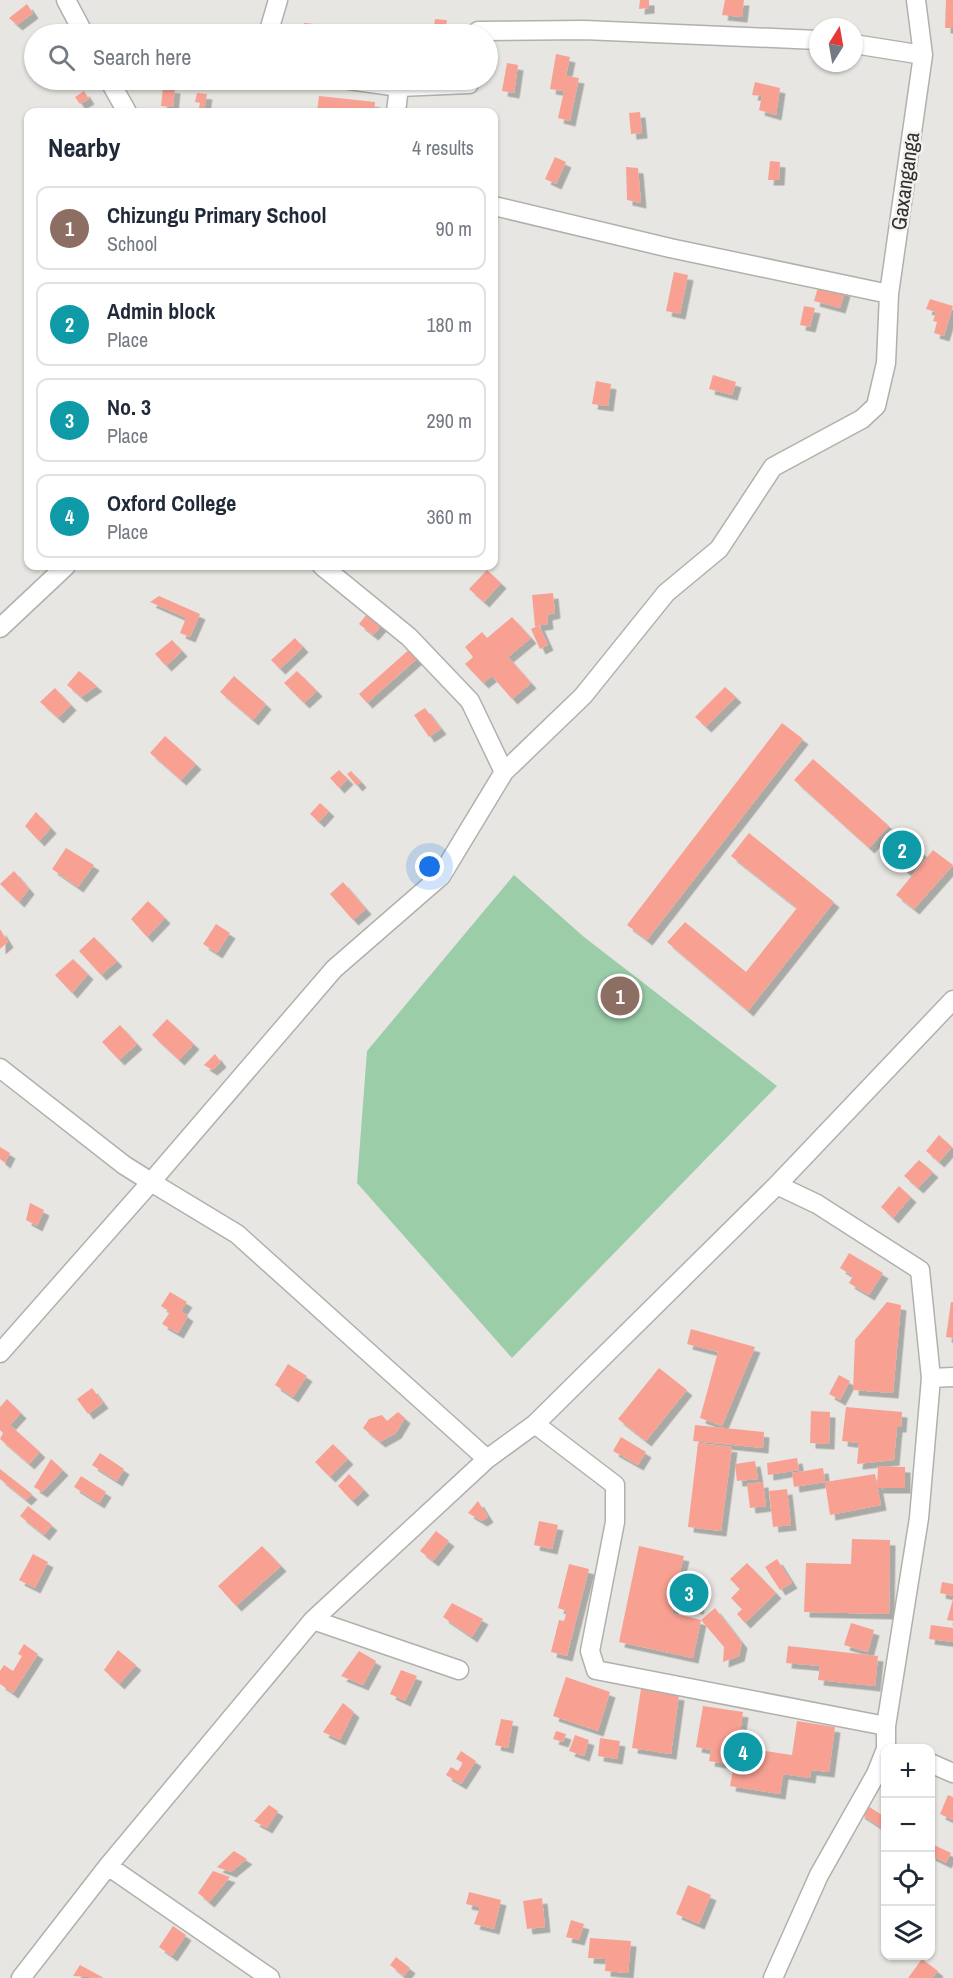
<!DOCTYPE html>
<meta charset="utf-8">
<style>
:root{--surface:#fff;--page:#f2f2f3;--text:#1f2937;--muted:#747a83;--line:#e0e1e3;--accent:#028466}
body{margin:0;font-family:"Archivo Narrow",sans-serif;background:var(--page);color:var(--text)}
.controls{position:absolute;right:18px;bottom:18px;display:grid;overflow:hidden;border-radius:12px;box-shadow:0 2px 4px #0004}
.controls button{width:54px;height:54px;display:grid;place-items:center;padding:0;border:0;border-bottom:2px solid var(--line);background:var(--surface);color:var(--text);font:30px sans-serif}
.compass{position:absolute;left:809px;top:18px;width:54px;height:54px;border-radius:50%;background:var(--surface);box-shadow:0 2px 4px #0004;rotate:11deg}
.you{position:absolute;left:430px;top:867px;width:21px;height:21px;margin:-15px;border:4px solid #fff;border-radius:50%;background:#1a73e8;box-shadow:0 0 0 9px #1a73e833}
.badge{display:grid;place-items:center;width:39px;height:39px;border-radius:50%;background:var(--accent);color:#fff;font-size:20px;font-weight:700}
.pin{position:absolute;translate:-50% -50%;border:3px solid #fff;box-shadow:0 2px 6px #0006}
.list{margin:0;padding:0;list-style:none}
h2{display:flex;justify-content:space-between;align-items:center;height:78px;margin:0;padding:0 24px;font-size:26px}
h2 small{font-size:20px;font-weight:400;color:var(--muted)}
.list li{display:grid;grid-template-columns:39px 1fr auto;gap:18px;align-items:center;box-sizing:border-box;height:84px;margin:0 12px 12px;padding:0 12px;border:2px solid var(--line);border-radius:12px}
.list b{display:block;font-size:22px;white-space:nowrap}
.list p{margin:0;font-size:20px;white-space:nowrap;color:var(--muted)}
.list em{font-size:20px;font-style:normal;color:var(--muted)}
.icon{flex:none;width:33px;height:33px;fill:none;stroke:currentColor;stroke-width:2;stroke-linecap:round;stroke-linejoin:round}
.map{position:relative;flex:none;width:953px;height:1978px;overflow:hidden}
.search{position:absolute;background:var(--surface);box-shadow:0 2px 4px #0004;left:24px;top:24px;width:474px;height:66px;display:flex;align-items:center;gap:15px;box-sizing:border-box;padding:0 21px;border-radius:33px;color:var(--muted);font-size:22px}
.panel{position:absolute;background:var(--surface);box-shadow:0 2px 4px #0004;left:24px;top:108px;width:474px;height:462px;border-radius:12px}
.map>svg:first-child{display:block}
.green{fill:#9ccda9}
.building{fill:#f8a193;filter:url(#shadow)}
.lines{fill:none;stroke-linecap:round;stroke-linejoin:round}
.minor-casing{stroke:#b1b0ac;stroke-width:21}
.minor{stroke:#fff;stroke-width:18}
.labels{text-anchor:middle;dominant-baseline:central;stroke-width:5;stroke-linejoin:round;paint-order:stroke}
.street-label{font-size:21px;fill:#323130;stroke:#f4f3ef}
</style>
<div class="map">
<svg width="953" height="1978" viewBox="0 0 953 1978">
<defs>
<filter id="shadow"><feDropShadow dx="5.5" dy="5.5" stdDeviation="0" flood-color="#0004"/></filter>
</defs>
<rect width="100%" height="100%" fill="#e7e6e2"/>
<path class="green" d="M514,875L584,937L777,1086L512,1358L357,1183L367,1051Z"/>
<path class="building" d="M640,0H649V8L639,9Z
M725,0H744L742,17L722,15Z
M946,0H953V28H945Z
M27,4L33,13L17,25L9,18Z
M435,19L447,20L445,34H433Z
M304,23L314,24L313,34H303Z
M145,24L158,27L156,34H143Z
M195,28L222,32V34H194Z
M556,54L570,57L566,76L579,78L570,121L558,118L564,91L550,89Z
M507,63L518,65L514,93L502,91Z
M755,82L780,88L776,115L759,110L762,96L752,95Z
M163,87L175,88L173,107L161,106Z
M84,91L89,99L80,104L75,97Z
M197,93L207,94L204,112H198L200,103L195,102Z
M319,96L375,102L374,112H317Z
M640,112L642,133L631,134L629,113Z
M555,157L566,162L556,184L545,179Z
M770,161L780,162L779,180H768Z
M626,167L638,168L641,203L627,200Z
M674,272L688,275L680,314L666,311Z
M819,284L845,291L840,308L814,301Z
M930,299L953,306L944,336L934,333L937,322L933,321L936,312L926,309Z
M804,306L815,308L810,327L800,325Z
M713,375L736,382L732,395L709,389Z
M596,381L611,384L608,406L592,404Z
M487,570L501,583L484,602L469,589Z
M553,593L555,613L547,615L548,624L535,626L532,595Z
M159,596L200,614L190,637L180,633L186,618L150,602Z
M367,614L381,626L373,635L359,624Z
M512,617L531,638L508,657L531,683L512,699L492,676L483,683L465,664L473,657L465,647L482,632L487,638Z
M539,625L548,645L540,649L531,629Z
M295,638L303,647L280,669L271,660Z
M172,640L182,651L166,666L155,654Z
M411,648L419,657L367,703L359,694Z
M79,671L97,686L81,697L67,685Z
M297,671L317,691L304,703L284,683Z
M234,676L266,704L253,720L220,692Z
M725,687L736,697L706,727L695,717Z
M55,688L71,705L58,718L40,702Z
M425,708L441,729L429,737L414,715Z
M782,723L803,739L647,940L627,925Z
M165,736L196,764L181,780L150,753Z
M813,759L889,826L869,848L794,780Z
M339,770L348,779L339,788L330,778Z
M351,771L361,782L357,786L347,774Z
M320,803L329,811L319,822L310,814Z
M36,812L51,828L39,841L25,826Z
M896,831L922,852L906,871L882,849Z
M749,833L834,902L748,1011L667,942L685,922L746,972L797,908L731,856Z
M66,848L94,865L78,887L52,869Z
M933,850L953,865L914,909L896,895Z
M14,871L29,889L19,902L0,884Z
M343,882L366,909L353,920L330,894Z
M148,901L165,918L147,937L131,919Z
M216,924L230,933L217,953L203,944Z
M0,929L8,942L0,949Z
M94,937L117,961L101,975L79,951Z
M73,959L88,974L72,993L55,975Z
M167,1019L194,1044L179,1060L152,1035Z
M120,1025L137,1044L119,1060L102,1042Z
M215,1054L221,1062L212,1070L204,1065Z
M939,1135L952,1147L939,1162L926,1151Z
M0,1147L10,1153L5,1163L0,1159Z
M919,1160L933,1172L918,1188L904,1176Z
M899,1186L911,1197L893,1218L881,1207Z
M30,1203L44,1210L37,1226L26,1220Z
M849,1253L883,1273L869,1295L849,1283L853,1276L840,1268Z
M170,1292L187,1302L181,1311L188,1316L178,1333L162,1324L170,1312L161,1306Z
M887,1302L901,1305L893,1393L853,1390L855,1340Z
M951,1302H953V1338L946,1337Z
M691,1329L755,1347L722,1426L700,1418L718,1352L687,1344Z
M288,1364L307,1376L293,1397L275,1385Z
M659,1368L687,1390L646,1441L618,1419Z
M839,1375L850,1381L840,1400L829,1394Z
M92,1388L103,1403L88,1414L77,1399Z
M7,1399L21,1413L10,1425L40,1452L29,1464L0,1439L3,1433L0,1430V1407Z
M846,1407L902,1412L901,1427H897L894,1460L857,1464L859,1443L842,1441Z
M811,1411L830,1412L829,1444L810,1443Z
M398,1412L405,1418L396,1433L380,1442L363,1428L369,1419L382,1415L387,1421Z
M695,1425L764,1432L763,1448L693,1441Z
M621,1437L646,1452L638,1465L613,1451Z
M698,1443L732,1447L721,1531L688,1527Z
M333,1444L348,1459L330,1477L315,1462Z
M100,1453L124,1469L117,1481L92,1465Z
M797,1458L799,1470L768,1475L767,1463Z
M51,1459L63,1470L42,1492L34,1487Z
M755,1461L758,1479L737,1481L735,1464Z
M878,1466L905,1467V1488H877Z
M823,1468L825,1482L794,1487L792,1473Z
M0,1469L32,1494L26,1500L0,1479Z
M349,1474L364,1490L352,1501L338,1486Z
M875,1474L881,1505L830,1515L825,1482Z
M81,1476L106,1492L99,1503L74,1487Z
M763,1482L766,1506L750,1508L747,1484Z
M787,1489L791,1525L773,1527L769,1491Z
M478,1501L488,1517L482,1521L468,1513Z
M28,1506L52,1525L44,1535L20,1516Z
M539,1521L558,1525L552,1549L534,1545Z
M436,1531L449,1541L433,1561L420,1551Z
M852,1539L890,1540L889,1614L804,1612L806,1563L851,1564Z
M262,1546L281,1566L236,1606L218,1586Z
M639,1546L684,1556L679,1576L704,1582L698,1609L674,1604L672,1613L701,1620L715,1608L742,1643L739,1656L723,1662L724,1647L701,1620L693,1658L619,1642Z
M33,1554L48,1562L35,1588L19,1580Z
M777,1559L792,1583L780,1590L765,1567Z
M747,1563L776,1593L745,1623L737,1614L742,1609L731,1598L740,1589L730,1579Z
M569,1564L589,1569L567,1656L551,1652L559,1620L564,1621L567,1611L558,1608Z
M942,1582L953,1584V1596L940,1593Z
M953,1599V1621L947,1620Z
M452,1603L483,1619L472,1637L443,1617Z
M851,1623L874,1630L868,1652L844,1645Z
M931,1625L953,1628V1642L929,1639Z
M24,1644L38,1654L13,1693L0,1684V1671L4,1665L13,1671L22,1656L18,1654Z
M788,1646L878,1656L875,1686L818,1680L820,1666L786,1663Z
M118,1650L136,1665L119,1684L104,1670Z
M359,1651L376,1661L363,1685L341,1676Z
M401,1670L417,1676L405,1701L390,1694Z
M566,1677L610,1692L598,1731L553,1716Z
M641,1689L679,1695L671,1754L632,1748Z
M343,1703L354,1712L340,1740L323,1732Z
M703,1706L743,1712L738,1747L792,1755L797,1721L835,1727L829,1772L811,1770L810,1778L783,1774L780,1794L730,1786L734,1765L709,1761L711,1750L696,1747Z
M501,1719L513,1721L508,1748L495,1745Z
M556,1731L566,1734L563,1742L553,1739Z
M575,1735L589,1740L584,1756L569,1751Z
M600,1738L620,1741L617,1759L598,1756Z
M461,1751L476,1761L461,1784L446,1775L451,1767L458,1771L463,1763L456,1759Z
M948,1795L953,1797V1820L940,1814Z
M865,1804L885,1817V1830L859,1813Z
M269,1805L278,1811L267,1828L254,1821Z
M930,1843L951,1853L946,1863L930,1855Z
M234,1851L247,1859L231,1872L217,1867Z
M213,1871L230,1877L209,1902L198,1893Z
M688,1885L711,1895L699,1924L676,1914Z
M469,1892L501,1900L494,1929L474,1924L480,1907L466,1904Z
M542,1898L545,1927L527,1929L523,1901Z
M571,1920L584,1924L579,1940L566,1937Z
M173,1926L186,1935L172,1956L159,1947Z
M590,1938L631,1941L628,1973L605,1971L606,1959L588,1958Z
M396,1957L410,1968L404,1976L390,1965Z
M922,1959L938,1971L932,1978H908Z
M80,1965L104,1978L73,1976Z"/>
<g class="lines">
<g class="minor-casing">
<path id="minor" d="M66,0L84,34
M268,34L278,0
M478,34V31L584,30L818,40
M854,44L923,55
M109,80L127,112
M349,80L399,87L469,84L470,80
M396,112L399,87
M494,206L670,248L889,294
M322,566L409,637L470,701L504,772L441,876L334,969L151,1182L237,1234L487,1459
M0,628L66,566
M504,772L583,696L666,593L719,549L773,467L862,419L876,406L886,363L889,294L923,55L916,0
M0,1068L124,1165L151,1182L0,1353
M777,1185L817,1204L920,1270L931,1378L919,1518L886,1726V1748
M931,1378L953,1377
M535,1424L615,1485V1522L590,1651L596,1670L886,1726
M313,1620L459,1670
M930,1763L953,1773
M108,1866L270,1978
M21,1978L108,1866L313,1620L487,1459L535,1424L777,1185L953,1000
M773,1978L819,1875L876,1774L886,1749"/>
</g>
<use href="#minor" class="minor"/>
</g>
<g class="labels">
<g class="street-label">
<text transform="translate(905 181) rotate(-82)">Gaxanganga</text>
</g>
</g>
</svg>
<div class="controls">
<button>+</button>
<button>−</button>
<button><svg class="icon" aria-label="locate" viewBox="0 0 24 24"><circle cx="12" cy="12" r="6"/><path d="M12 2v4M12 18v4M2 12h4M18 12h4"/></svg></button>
<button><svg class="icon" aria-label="layers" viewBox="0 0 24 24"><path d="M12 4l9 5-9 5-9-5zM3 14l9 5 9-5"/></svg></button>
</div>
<svg class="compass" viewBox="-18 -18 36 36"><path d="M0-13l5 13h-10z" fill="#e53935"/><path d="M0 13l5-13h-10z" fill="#747a83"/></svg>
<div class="you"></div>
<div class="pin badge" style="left:620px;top:996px;background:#8d6e63">1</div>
<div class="pin badge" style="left:902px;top:850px;background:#0f9aa8">2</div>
<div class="pin badge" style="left:689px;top:1593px;background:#0f9aa8">3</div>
<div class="pin badge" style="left:743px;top:1752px;background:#0f9aa8">4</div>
<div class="search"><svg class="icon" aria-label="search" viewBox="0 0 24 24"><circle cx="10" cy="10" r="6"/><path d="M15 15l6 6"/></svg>Search here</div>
<section class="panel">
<h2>Nearby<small>4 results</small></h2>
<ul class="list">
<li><span class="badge" style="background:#8d6e63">1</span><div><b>Chizungu Primary School</b><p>School</p></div><em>90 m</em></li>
<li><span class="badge" style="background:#0f9aa8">2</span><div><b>Admin block</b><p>Place</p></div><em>180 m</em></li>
<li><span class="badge" style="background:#0f9aa8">3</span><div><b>No. 3</b><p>Place</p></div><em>290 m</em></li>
<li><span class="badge" style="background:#0f9aa8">4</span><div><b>Oxford College</b><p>Place</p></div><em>360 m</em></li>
</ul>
</section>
</div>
